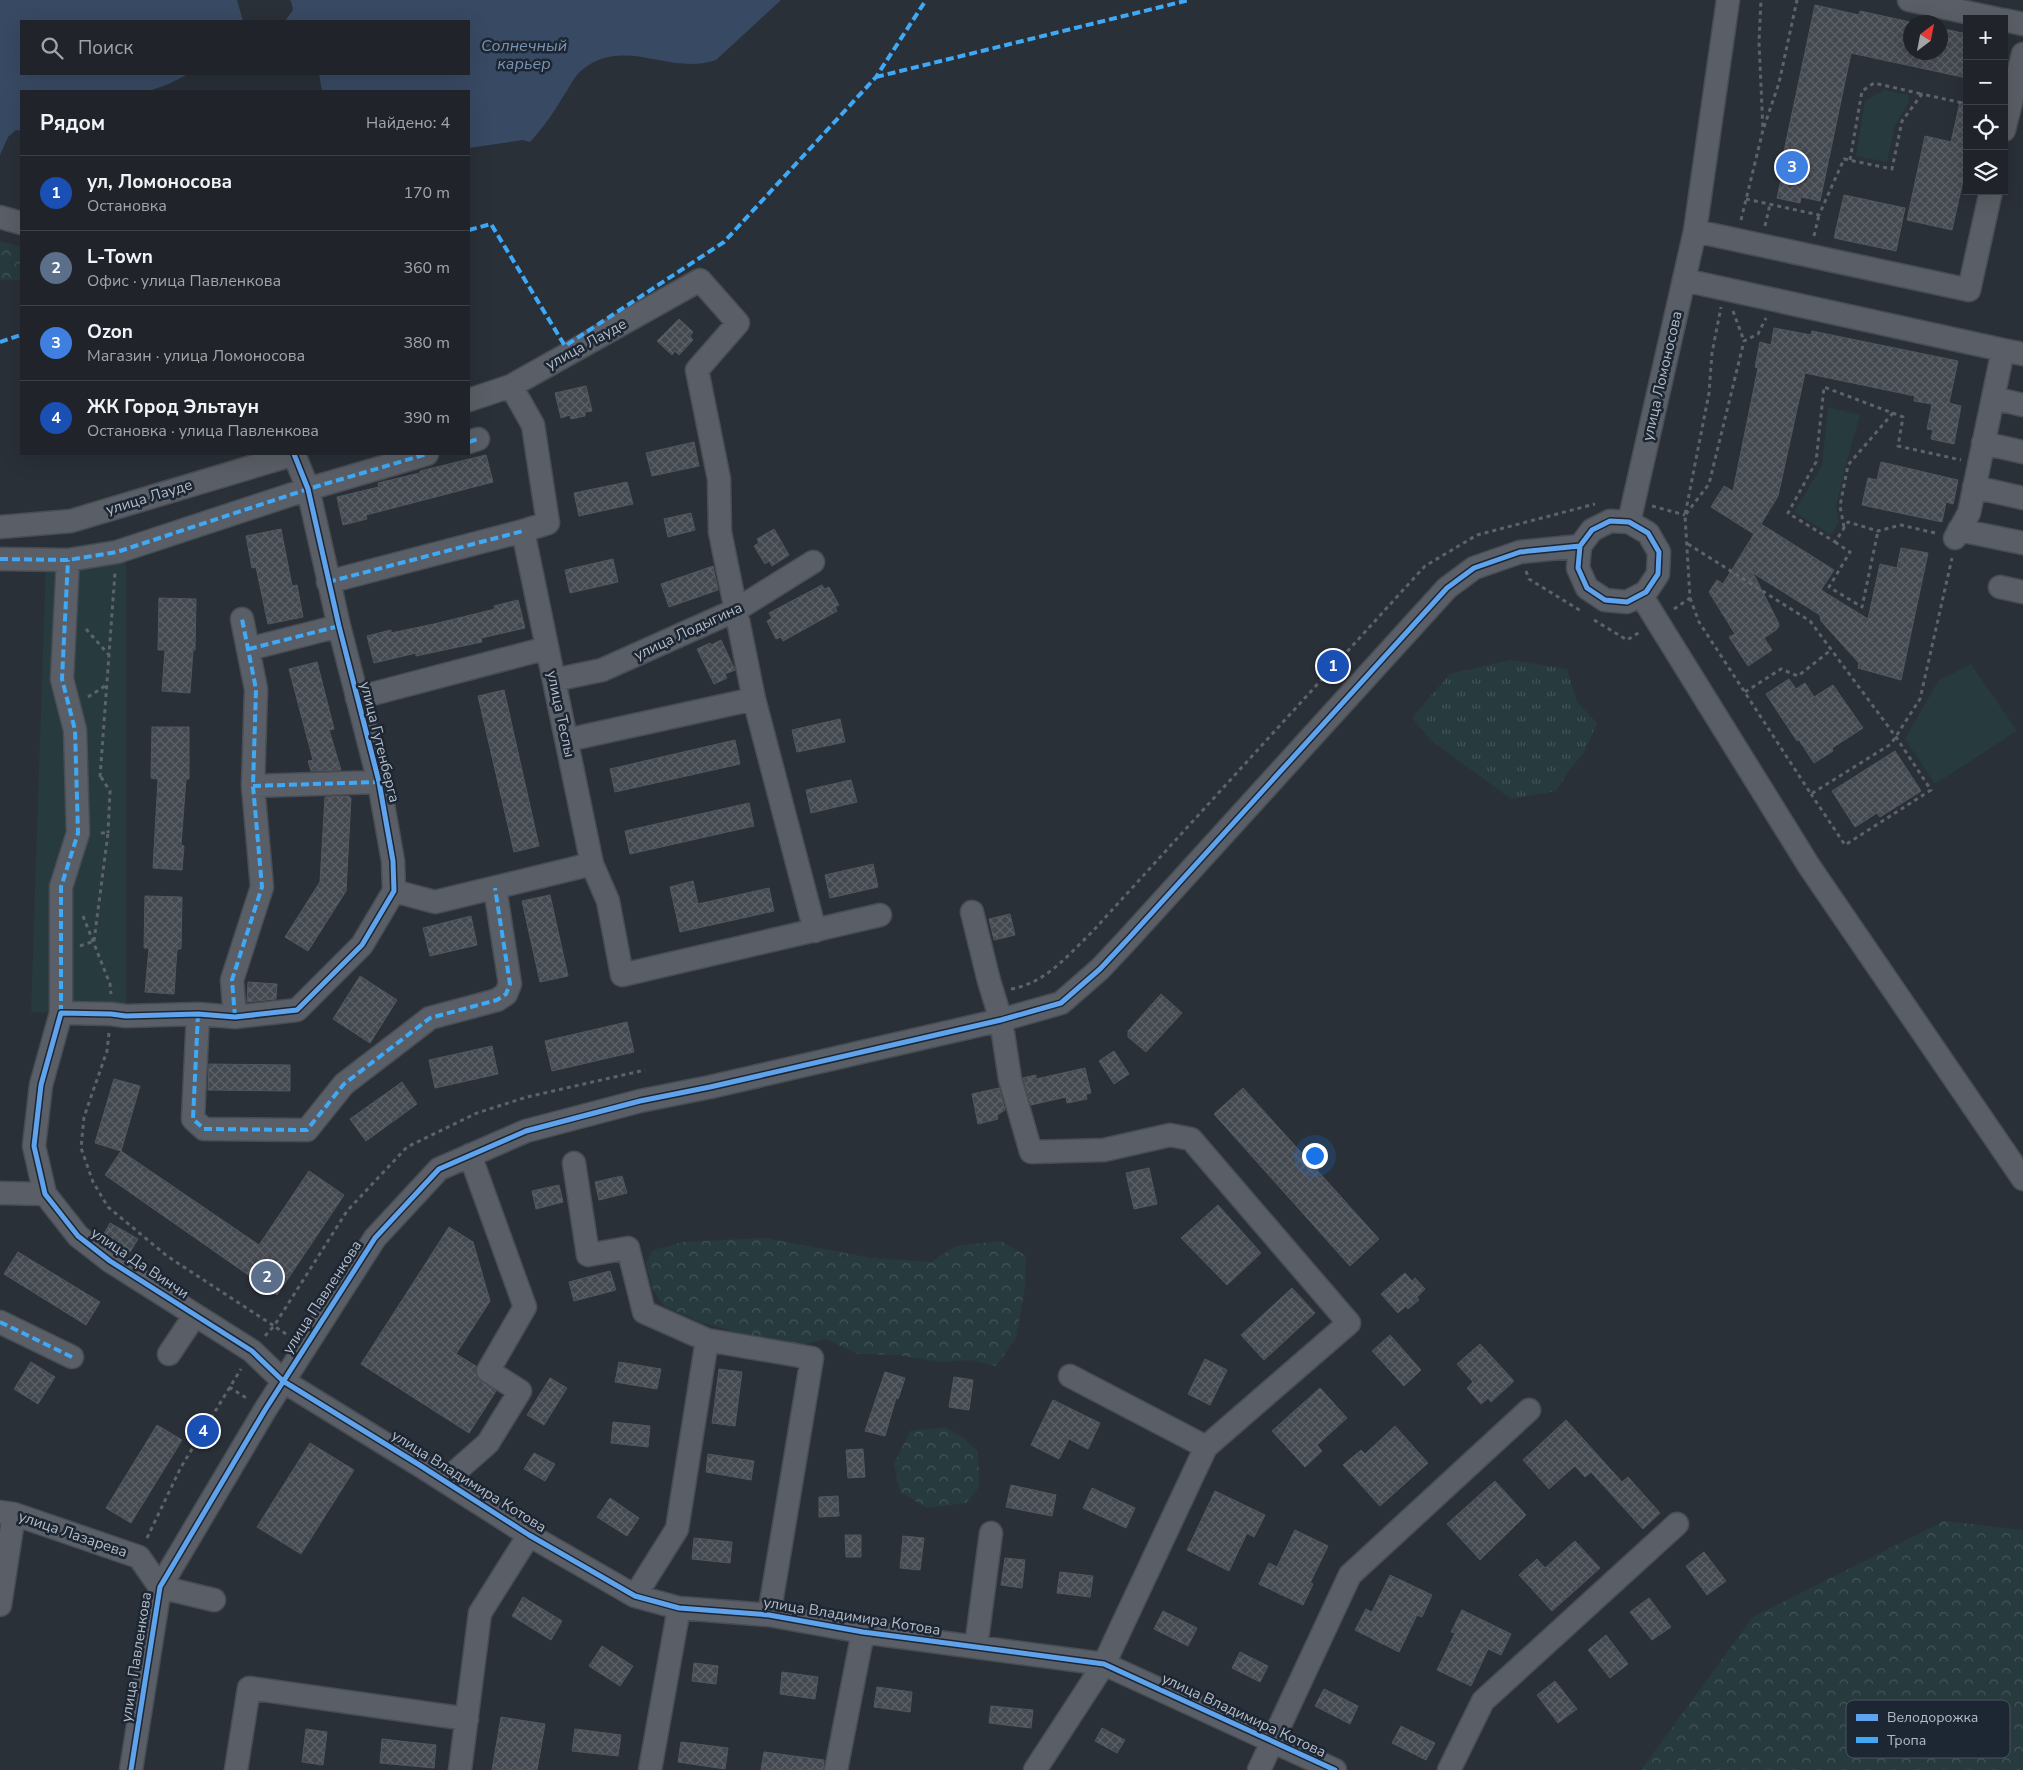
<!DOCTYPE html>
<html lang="ru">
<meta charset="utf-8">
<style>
:root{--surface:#20242a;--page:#282c32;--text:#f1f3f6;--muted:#a2a4a8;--line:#3d4147;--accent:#db2777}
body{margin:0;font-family:"Nunito Sans",sans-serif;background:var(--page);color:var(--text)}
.controls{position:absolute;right:15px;top:15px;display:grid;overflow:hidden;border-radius:0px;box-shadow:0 5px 20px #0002}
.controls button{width:45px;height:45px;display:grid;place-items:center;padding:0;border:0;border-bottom:1px solid var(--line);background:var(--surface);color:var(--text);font:25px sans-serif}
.compass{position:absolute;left:1903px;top:15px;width:45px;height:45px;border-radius:50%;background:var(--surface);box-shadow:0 5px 20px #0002;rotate:32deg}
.you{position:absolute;left:1314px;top:1155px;width:18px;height:18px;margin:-12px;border:4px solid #fff;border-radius:50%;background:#1a73e8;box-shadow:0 0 0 8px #1a73e833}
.badge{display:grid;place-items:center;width:32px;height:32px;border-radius:50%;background:var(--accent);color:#fff;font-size:16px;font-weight:700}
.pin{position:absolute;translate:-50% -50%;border:2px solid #fff;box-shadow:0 1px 5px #0006}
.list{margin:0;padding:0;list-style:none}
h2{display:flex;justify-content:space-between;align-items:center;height:65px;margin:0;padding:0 20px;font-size:21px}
h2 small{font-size:16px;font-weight:400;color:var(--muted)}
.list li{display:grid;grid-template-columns:32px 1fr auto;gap:15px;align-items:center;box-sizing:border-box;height:75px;padding:0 20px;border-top:1px solid var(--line)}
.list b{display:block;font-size:19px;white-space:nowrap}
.list p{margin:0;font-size:16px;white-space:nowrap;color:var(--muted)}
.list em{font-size:16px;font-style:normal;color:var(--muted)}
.icon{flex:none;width:28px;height:28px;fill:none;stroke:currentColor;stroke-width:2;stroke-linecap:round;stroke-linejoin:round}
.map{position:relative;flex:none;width:2023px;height:1770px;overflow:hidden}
.search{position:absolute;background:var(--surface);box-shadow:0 5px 20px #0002;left:20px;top:20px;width:450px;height:55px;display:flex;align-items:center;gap:12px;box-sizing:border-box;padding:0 18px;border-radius:0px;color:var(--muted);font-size:19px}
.panel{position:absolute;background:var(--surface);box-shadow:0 5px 20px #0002;left:20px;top:90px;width:450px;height:365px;border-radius:0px}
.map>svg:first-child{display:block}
.grass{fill:url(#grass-tufts)}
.forest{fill:url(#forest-crowns)}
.park{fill:#273a3e}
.water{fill:#384963}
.building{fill:url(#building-cross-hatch);stroke:#52575f}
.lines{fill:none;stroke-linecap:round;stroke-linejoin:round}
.minor-casing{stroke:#484c53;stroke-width:25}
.path{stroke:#5d636a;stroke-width:3;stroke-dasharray:4 4;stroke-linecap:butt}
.minor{stroke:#5a5e66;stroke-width:22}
.quiet{stroke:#3fa9f5;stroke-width:4;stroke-dasharray:8 4;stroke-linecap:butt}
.cycleway-casing{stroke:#1d2633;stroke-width:8}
.cycleway{stroke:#60a3ed;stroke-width:5}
.labels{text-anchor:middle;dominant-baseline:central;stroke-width:5;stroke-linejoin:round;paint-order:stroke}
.street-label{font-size:15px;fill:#b4bcc9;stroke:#1d2633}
.water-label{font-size:16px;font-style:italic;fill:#7c92b1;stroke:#1d2633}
.key{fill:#1d2633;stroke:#4a5360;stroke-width:1}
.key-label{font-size:14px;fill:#b4bcc9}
</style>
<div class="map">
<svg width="2023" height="1770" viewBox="0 0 2023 1770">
<defs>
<pattern id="grass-tufts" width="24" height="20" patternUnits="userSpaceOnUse" patternTransform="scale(1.25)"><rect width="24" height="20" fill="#273a3e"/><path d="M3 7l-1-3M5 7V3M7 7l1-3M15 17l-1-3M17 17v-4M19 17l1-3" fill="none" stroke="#445559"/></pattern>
<pattern id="forest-crowns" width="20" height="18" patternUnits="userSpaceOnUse" patternTransform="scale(1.25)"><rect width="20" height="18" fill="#273a3e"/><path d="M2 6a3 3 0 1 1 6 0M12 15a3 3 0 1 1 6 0" fill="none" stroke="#445559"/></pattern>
<pattern id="building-cross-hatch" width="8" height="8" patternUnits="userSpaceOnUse" patternTransform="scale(1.25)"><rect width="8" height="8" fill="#444950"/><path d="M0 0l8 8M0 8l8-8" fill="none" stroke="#5d6168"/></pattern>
</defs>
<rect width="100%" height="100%" fill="#2a3038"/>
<path class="grass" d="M1510,660L1567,669L1577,702L1597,723L1585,751L1568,772L1556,791L1511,799L1431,740L1412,718L1450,674Z"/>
<path class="forest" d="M0,241L21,247V280H0Z
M765,1238L872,1258L931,1262L956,1246L1001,1241L1026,1256L1025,1286L1016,1338L996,1366L971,1360L941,1362L898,1355L858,1354L826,1339L793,1347L703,1323L664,1306L653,1290L646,1263L653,1250L684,1242Z
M945,1427L962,1437L978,1451L979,1487L966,1503L927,1508L900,1492L894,1464L910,1431Z
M1944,1521L2023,1530V1770H1641L1753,1617Z"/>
<path class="park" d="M1884,90L1908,95L1909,102L1895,125L1887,162L1856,156L1865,101Z
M1828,407L1860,415L1846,464L1836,507L1839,522L1831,535L1794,512L1822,465Z
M126,549V1016L31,1012L46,560Z
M1971,664L2017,731L1935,784L1905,739L1938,681Z"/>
<path class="water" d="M0,0H237L243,21H21V74H188L169,84L149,91H21V131L16,130L8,137L0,155Z
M289,0H781L716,60C670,76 624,35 582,70C574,76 570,87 564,95C554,112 544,127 530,142L523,140L469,148V91H322L319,74H469V21H285L293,10L291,1Z"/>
<path class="building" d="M1815,5L1859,15L1860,11L1910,22V52H1940V28L1967,34V78L1851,53L1820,201L1801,197L1800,203L1777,198L1783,171L1780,170Z
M1960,102H1967V176H1964L1952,230L1907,220L1925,136L1951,142Z
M1844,195L1905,208L1896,251L1834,238Z
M679,319L693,332L690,336L693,340L679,355L675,351L672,355L657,341Z
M1774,328L1811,335L1812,331L1958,361L1949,403L1961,406L1954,444L1931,439L1933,430L1927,429L1932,404L1914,401L1915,396L1805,373L1778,496L1761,524L1834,570L1821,590L1868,619L1880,564L1897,568L1901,548L1928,553L1901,680L1858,668L1859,663L1821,621L1820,615L1753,573L1778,622L1779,626L1776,630L1764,638L1772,650L1748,666L1729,637L1735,634L1709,592L1717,580L1723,584L1754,534L1711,507L1724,486L1733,491L1758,368L1755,367L1760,342L1771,345Z
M586,386L592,411L585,412V416L571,419L570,415L561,418L555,393Z
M694,442L699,466L652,476L646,453Z
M486,455L493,482L366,515L367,519L343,525L337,497L379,487L378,483L420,473V471Z
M1881,462L1958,480L1953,504L1946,502L1942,522L1862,505L1868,478L1877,480Z
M627,482L633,504L579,516L574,493Z
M691,513L695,530L668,537L664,519Z
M281,529L292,586L297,585L303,617L268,624L256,567L252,568L246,536Z
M774,529L789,555L772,566L769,561L765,564L754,546L759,543L757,539Z
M613,559L618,582L570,593L565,570Z
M713,566L718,590L669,607L661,584Z
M822,585L824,589L829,587L839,605L835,607L837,611L783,641L781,637L776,639L767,621L772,618L769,613Z
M159,598L196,599L195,650H193L190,693L162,691L165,650H158Z
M518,600L525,628L481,638L482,642L458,647L416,656V653L374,663L367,636L391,630V633L434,624L495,609L494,606Z
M721,640L735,670L725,674L727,678L714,684L697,649L710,643L711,645Z
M317,662L334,729L329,730L341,770L311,771L308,761L313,760L289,669Z
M1789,679L1796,689L1805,683L1814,697L1833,685L1863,728L1832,748L1833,751L1814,763L1799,740L1797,741L1766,694Z
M504,690L539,846L514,852L478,696Z
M840,719L845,742L797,752L792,730Z
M152,727H189V779H186L181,845L184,846L182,870L153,868L158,779L151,778Z
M735,740L740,764L615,792L610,769Z
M1895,751L1921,791L1880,817L1877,813L1855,827L1832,791Z
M851,780L857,802L811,813L806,790Z
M348,796L351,798L346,891L308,951L285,937L320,882L325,797Z
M749,803L754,826L630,854L625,831Z
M873,864L878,887L830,898L825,875Z
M693,881L698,904L769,888L774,911L680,932L670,887Z
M550,895L568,976L540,982L522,901Z
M145,896L182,897L181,949H177L174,994L145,992L149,948H144Z
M1010,914L1015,935L994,940L989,919Z
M471,916L477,945L430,956L423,928Z
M360,976L397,1000L370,1043L333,1019Z
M248,982L277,984L276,999L247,1002Z
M1161,994L1182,1013L1146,1052L1128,1037V1031Z
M627,1022L634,1052L552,1071L545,1041Z
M492,1046L498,1074L435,1088L429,1060Z
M1114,1051L1129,1074L1114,1084L1099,1061Z
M209,1064L290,1065V1091L208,1090Z
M1085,1068L1091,1093L1086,1094L1087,1099L1067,1103L1066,1097L1031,1105L1023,1078L1036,1075V1079Z
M114,1079L140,1086L121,1151L95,1143Z
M402,1082L417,1104L366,1141L350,1119Z
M999,1088L1005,1110L997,1115L998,1119L978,1124L972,1094Z
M1243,1088L1379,1239L1350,1266L1214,1114Z
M121,1151L259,1245L309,1171L344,1195L277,1295L105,1175Z
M1149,1168L1157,1204L1134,1209L1126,1173Z
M622,1176L627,1193L599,1200L595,1182Z
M559,1185L563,1202L536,1209L532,1191Z
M1218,1205L1261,1253L1227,1285L1181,1238Z
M110,1223L138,1239L130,1252L103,1236Z
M449,1227L473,1242L490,1301L456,1354L476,1366L477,1378L496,1391L469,1433L361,1364Z
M18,1252L100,1302L86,1325L4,1274Z
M610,1271L616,1290L574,1301L569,1282Z
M1405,1273L1412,1281L1415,1278L1425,1289L1417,1297L1419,1300L1408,1309L1406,1306L1398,1313L1381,1294Z
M1292,1288L1315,1313L1264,1360L1241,1335Z
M1390,1335L1421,1370L1404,1386L1372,1351Z
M1480,1344L1514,1381L1491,1402L1488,1398L1481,1404L1467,1388L1473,1382L1457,1364Z
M1205,1359L1227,1370L1210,1405L1188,1394Z
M31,1362L55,1377L38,1404L14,1389Z
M619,1362L661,1369L657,1389L615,1382Z
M719,1369L742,1372L735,1426L712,1423Z
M885,1372L905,1378L898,1399L896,1398L885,1436L865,1431Z
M954,1377L973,1380L969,1410L949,1407Z
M550,1378L567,1388L544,1425L527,1415Z
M1320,1388L1347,1418L1317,1445L1322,1451L1305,1467L1272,1431Z
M1053,1400L1100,1423L1088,1449L1069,1439L1059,1459L1031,1445Z
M1566,1420L1622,1482L1628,1477L1660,1513L1643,1529L1591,1472L1585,1477L1575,1466L1549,1489L1523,1460Z
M613,1422L650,1426L648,1447L611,1443Z
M157,1425L182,1440L131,1523L106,1508Z
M1395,1426L1428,1463L1380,1506L1343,1465L1361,1450L1365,1454Z
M310,1443L354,1470L301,1554L257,1527Z
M863,1449L865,1477L848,1478L846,1450Z
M534,1453L555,1464L545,1481L524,1469Z
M708,1454L754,1461L751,1480L706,1472Z
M1495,1481L1526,1515L1480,1560L1447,1524Z
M1011,1485L1056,1495L1052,1516L1006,1507Z
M1092,1488L1135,1508L1126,1528L1083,1508Z
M1215,1491L1265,1515L1254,1537L1247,1533L1229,1571L1187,1550Z
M838,1496L839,1516L819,1517V1497Z
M610,1498L639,1518L627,1536L597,1517Z
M1295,1530L1328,1546L1310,1583L1313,1584L1303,1605L1259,1584L1269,1563L1277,1567Z
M845,1535H861V1557H846Z
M903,1536L924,1538L920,1570L900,1568Z
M694,1538L732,1542L730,1563L692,1559Z
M1575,1541L1600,1568L1552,1611L1519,1575L1537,1559L1545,1568Z
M1704,1552L1726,1581L1707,1595L1686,1566Z
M1005,1558L1025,1560L1022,1588L1001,1585Z
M1060,1572L1093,1576L1090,1597L1057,1593Z
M1390,1575L1432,1595L1422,1617L1417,1615L1399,1652L1355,1630L1366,1609L1372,1612Z
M523,1597L562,1621L551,1640L512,1616Z
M1649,1598L1671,1627L1652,1640L1630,1612Z
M1462,1610L1511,1634L1501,1655L1488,1649L1471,1686L1437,1670L1455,1633L1451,1632Z
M1163,1611L1197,1628L1188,1646L1154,1629Z
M1606,1635L1628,1664L1610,1678L1588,1650Z
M602,1646L633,1666L620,1686L589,1666Z
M1240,1652L1268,1666L1260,1682L1232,1668Z
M694,1663L718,1666L716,1684L692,1681Z
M782,1672L818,1677L815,1699L780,1694Z
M1555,1681L1577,1709L1558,1723L1537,1695Z
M877,1687L912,1692L910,1712L874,1707Z
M1324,1689L1358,1706L1350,1724L1315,1706Z
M991,1706L1033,1710L1031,1728L989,1723Z
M501,1717L545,1724L537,1770H492Z
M1401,1726L1435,1743L1426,1760L1392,1743Z
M1102,1728L1125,1740L1117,1753L1095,1741Z
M306,1729L327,1732L323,1765L302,1762Z
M575,1729L621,1735L618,1756L572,1751Z
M382,1739L436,1745L434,1768L380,1763Z
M681,1742L728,1748L725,1769L678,1762Z
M764,1752L824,1760L823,1770H761Z"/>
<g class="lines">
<g class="minor-casing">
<path id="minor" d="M1909,0L1998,19
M2004,20L2023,24
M2004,130L2023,54
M0,217L21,223
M1695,231L1969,290L1991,191
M1684,280L2003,350L1969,513L1955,538
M2003,350L2023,354
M1993,398L2023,405
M469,400L511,386L700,280L738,323L697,370L719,479L720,532L754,699L815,931
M469,442L478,439
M1983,443L2023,452
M1974,487L2023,498
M1629,522L1695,231L1728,0
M0,527L71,521L295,454
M1959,530L2023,543
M523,531L592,864L608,901L622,975L880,915
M0,559L68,560L117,552L308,489L427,454
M68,560L62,679L75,730L78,833L61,887V1013L41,1085L34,1146L45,1194L78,1236L110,1261L252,1351L283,1381L421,1466L529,1535L635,1596L679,1608L769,1615L863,1632L1104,1664L1335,1770
M328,582L523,531L548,523L533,425L511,386
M2000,587L2023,592
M1641,595L1809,866L2023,1179
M249,649L339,626
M554,680L602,670L736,610L813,562
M357,698L547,648
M567,740L754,699
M253,786L379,782
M394,891L435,902L592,864
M972,912L989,981L1001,1020L1010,1079L1031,1152L1104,1150L1170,1135L1191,1139L1349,1323L1206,1447L1104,1664L1035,1770
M61,1013L111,1014L126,1016L198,1014L235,1017L297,1010L362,945L394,891L393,861L379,782L339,626L308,489L294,454
M198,1014L193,1119L204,1129L307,1130L344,1084L430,1018L497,1000L506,994L510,984L495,888
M235,1017L232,980L262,887L253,786L256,689L242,619
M574,1163L588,1255L628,1248L644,1312L707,1340L812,1358L769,1615
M0,1193L45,1194
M0,1322L72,1357
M169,1354L195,1315
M1070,1376L1206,1447
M445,1481L488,1443L520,1391L488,1371L525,1307L470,1155
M0,1512L14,1514L139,1557L160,1587L214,1600
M635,1596L677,1529L707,1340
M0,1605L14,1514
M976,1647L991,1533
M131,1770L160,1587L265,1410L375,1238L439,1169L526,1131L640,1101L710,1087L1001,1020L1061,1003L1100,969L1129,938L1447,588L1474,568L1520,552L1580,546L1592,530L1610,521L1629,522L1648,533L1659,552L1658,574L1646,592L1627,602L1605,600L1587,588L1578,568L1580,546
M236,1770L249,1688L467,1719
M460,1770L480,1613L529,1535
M650,1770L679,1608
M836,1770L863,1632
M1259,1770L1350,1575L1529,1410
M1449,1770L1483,1701L1677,1524"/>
</g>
<path class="path" d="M1764,127L1779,83L1797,0
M1850,160L1862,91L1874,83L1922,94
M1746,199L1819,215L1844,159L1892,169L1902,121L1922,94L1967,104
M1741,220L1763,130L1759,42L1761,0
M1765,226L1770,204
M1814,236L1819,215
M1733,311L1744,341
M1652,506L1685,515
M1686,514L1709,484L1744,341L1758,334L1766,318
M1844,527L1840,506L1848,465L1893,413
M1935,533L1901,525L1878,531L1848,522L1835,542L1788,513L1816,462L1824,387L1903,417L1898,446L1961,460
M1835,542L1850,552L1829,587L1862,607L1878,531
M1688,544L1810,621L1896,737L1931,790L1845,845L1811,794
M1526,571L1529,579L1581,611
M1690,598L1699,622L1811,794L1891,744L1920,699L1952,558
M1674,609L1690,598L1685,515L1709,393L1712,353L1721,307
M1594,620L1627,640L1640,632
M86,629L109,655
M1745,692L1781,669L1798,676L1831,650
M88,697L108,684
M100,777L115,573
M101,777L110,791L108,833
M83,916L110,984L111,994
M94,941L108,833H98
M80,946L94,941
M1011,989C1046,983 1068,955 1092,932L1425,566L1477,535L1595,504
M109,1033L107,1051L84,1117L81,1148L93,1182L108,1207L167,1256L274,1326L347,1211L407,1147L477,1113L527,1097L645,1070
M265,1336L274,1326L289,1336
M229,1387L248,1399
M147,1538L181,1467L241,1369"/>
<use href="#minor" class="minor"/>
<path class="quiet" d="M876,77L1189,0
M469,230L491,224L565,346L724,242L876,77L926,0
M0,342L21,335
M469,442L478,439
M0,559L68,560L117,552L308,489L427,454
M328,582L523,531
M249,649L339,626
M253,786L379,782
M61,1013V887L78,833L75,730L62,679L68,560
M198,1014L193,1119L204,1129L307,1130L344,1084L430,1018L497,1000L506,994L510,984L495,888
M235,1017L232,980L262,887L253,786L256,689L242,619
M0,1322L72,1357"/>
<g class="cycleway-casing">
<path id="cycleway" d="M294,454L308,489L339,626L379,782L393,861L394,891L362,945L297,1010L235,1017L198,1014L126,1016L111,1014L61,1013L41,1085L34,1146L45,1194L78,1236L110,1261L252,1351L283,1381L421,1466L529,1535L635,1596L679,1608L769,1615L863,1632L1104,1664L1335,1770
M131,1770L160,1587L265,1410L375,1238L439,1169L526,1131L640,1101L710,1087L1001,1020L1061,1003L1100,969L1129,938L1447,588L1474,568L1520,552L1580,546L1592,530L1610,521L1629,522L1648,533L1659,552L1658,574L1646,592L1627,602L1605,600L1587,588L1578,568L1580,546"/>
</g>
<use href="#cycleway" class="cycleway"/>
</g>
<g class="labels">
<g class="street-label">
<text transform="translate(586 344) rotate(-29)">улица Лауде</text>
<text transform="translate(1662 376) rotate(-77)">улица Ломоносова</text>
<text transform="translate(149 497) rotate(-17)">улица Лауде</text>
<text transform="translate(688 631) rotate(-25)">улица Лодыгина</text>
<text transform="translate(561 714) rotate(78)">улица Теслы</text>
<text transform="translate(380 742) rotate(76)">улица Гутенберга</text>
<text transform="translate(140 1263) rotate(34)">улица Да Винчи</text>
<text transform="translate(322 1297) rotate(-57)">улица Павленкова</text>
<text transform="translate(469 1481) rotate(32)">улица Владимира Котова</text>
<text transform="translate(73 1534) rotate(19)">улица Лазарева</text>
<text transform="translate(852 1616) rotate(9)">улица Владимира Котова</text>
<text transform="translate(136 1657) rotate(-81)">улица Павленкова</text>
<text transform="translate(1244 1715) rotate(25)">улица Владимира Котова</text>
</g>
<g class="water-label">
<text x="524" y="46">Солнечный<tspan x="524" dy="18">карьер</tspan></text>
</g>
</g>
<rect x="1846" y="1700" width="164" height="58" rx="8" class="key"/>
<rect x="1856" y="1714" width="22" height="7" fill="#60a3ed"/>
<rect x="1856" y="1737" width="22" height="6" fill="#3fa9f5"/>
<g class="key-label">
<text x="1887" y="1722">Велодорожка</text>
<text x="1887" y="1745">Тропа</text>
</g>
</svg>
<div class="controls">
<button>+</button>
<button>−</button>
<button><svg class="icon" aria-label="locate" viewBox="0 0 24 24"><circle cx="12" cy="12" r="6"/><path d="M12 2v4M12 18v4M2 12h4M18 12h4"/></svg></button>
<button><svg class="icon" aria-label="layers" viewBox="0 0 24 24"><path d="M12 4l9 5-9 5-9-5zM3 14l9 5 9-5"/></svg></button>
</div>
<svg class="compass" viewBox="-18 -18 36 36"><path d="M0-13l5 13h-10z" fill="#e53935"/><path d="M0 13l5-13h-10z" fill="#a2a4a8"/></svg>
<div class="you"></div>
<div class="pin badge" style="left:1333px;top:666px;background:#1a4fb4">1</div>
<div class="pin badge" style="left:267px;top:1277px;background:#5c6f8a">2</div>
<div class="pin badge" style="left:1792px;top:167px;background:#3f7fe0">3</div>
<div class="pin badge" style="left:203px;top:1431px;background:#1a4fb4">4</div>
<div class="search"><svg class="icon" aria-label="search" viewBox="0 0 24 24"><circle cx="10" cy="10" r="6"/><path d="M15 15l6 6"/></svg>Поиск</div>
<section class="panel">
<h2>Рядом<small>Найдено: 4</small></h2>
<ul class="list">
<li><span class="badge" style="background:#1a4fb4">1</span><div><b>ул, Ломоносова</b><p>Остановка</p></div><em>170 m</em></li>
<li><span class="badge" style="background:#5c6f8a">2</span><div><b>L-Town</b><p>Офис · улица Павленкова</p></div><em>360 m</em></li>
<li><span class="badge" style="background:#3f7fe0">3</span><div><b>Ozon</b><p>Магазин · улица Ломоносова</p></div><em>380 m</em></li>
<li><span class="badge" style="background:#1a4fb4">4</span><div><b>ЖК Город Эльтаун</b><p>Остановка · улица Павленкова</p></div><em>390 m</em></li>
</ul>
</section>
</div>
